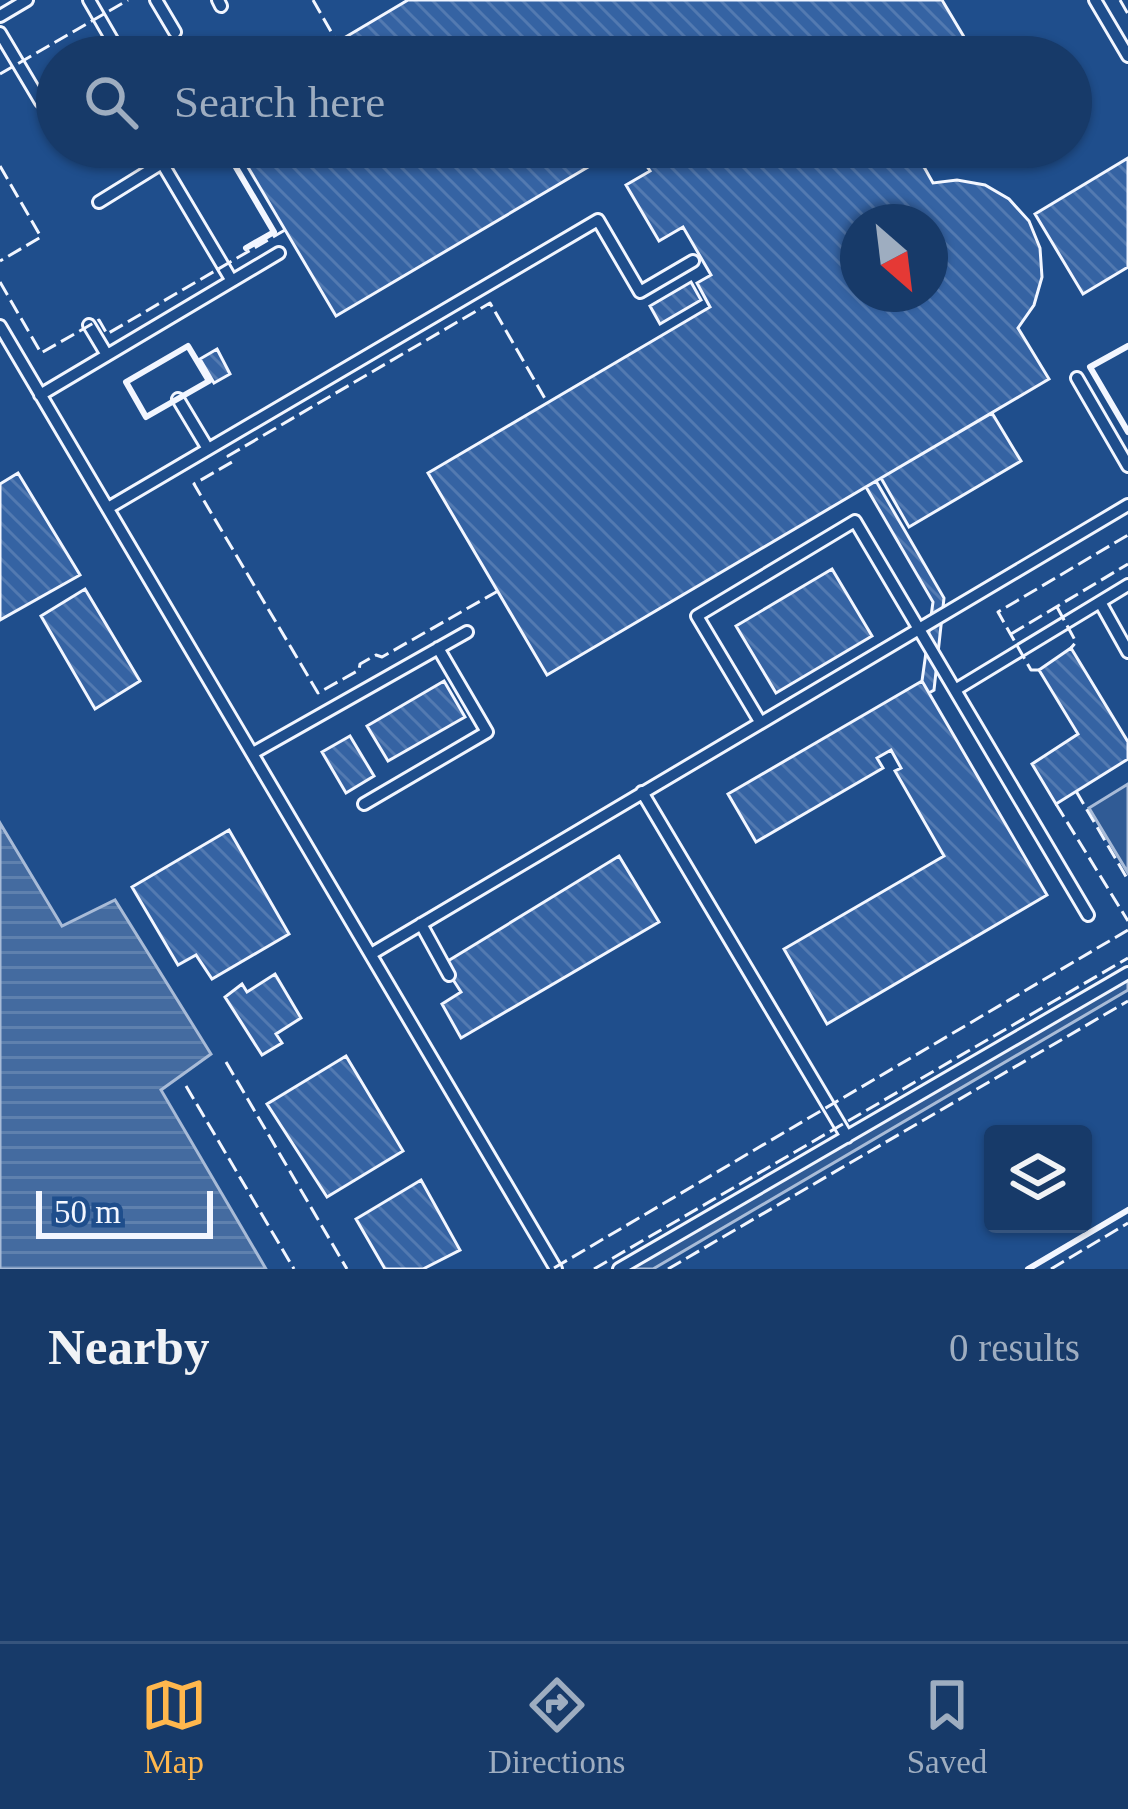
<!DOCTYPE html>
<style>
:root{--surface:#173a69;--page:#244571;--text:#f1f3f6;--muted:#9eadc0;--line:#36547d;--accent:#ffb74d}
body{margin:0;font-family:Georgia,serif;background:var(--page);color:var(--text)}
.controls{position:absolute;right:36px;bottom:36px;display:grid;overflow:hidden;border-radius:12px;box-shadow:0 3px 9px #0004}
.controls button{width:108px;height:108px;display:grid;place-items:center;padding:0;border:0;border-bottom:3px solid var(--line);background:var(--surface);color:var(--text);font:60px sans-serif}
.compass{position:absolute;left:840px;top:204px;width:108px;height:108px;border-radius:50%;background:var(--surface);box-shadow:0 3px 9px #0004;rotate:152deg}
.scale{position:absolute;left:36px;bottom:30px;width:177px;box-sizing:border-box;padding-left:12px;border:6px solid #f2f6ff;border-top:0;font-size:33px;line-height:42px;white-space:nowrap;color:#f2f6ff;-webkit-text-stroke:9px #1f4e8c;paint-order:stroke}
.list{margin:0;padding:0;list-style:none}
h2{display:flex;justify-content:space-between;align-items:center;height:156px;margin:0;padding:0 48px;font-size:51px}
h2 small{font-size:39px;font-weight:400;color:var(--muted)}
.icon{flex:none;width:66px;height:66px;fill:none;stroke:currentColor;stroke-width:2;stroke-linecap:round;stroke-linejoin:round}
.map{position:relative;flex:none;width:1128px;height:1269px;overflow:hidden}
.search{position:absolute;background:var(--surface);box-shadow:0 3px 9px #0004;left:36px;right:36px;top:36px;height:132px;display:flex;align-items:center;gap:30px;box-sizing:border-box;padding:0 42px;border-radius:66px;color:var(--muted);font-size:45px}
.sheet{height:372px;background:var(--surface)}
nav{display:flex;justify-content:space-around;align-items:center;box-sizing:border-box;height:168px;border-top:3px solid var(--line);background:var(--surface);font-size:33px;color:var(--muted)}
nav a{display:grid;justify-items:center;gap:6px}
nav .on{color:var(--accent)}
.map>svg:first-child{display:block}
.pitch{fill:#305b95;stroke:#a8bbd7;stroke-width:3}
.water{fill:url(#water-rules);stroke:#a8bbd7;stroke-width:3}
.building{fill:url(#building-back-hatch);stroke:#f2f6ff;stroke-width:3;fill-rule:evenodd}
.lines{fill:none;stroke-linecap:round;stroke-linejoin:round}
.service-casing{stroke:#f2f6ff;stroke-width:16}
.service{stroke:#1f4e8c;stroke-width:10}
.fence{stroke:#f2f6ff;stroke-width:3;stroke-dasharray:15 6;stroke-linecap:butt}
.wall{stroke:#f2f6ff;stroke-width:6}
</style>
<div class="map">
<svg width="1128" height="1269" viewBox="0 0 1128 1269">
<defs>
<pattern id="water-rules" width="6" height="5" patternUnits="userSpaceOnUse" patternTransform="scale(3)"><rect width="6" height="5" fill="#446ba0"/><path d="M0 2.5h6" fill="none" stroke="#5f81ae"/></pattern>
<pattern id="building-back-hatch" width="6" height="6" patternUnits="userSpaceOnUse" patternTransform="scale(3)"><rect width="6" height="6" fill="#3563a3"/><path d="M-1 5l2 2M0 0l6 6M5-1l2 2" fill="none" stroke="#537ab1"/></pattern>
</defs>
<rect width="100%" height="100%" fill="#1f4e8c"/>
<path class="pitch" d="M1128,784V873L1089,808Z
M1128,971V990L653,1269H633L630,1264Z"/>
<path class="water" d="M0,823L62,926L115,900L211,1054L161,1090L266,1269H0Z"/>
<path class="building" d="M408,0H942L976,57H312Z
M236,147H622L336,316Z
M635,147H938L919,158L933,183L957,180L985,185L1009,199L1029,221L1040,248L1042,277L1034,305L1018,328L1049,379L547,675L428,473L710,307L697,283L711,275L683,227L659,241L626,185L650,171ZM858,222H930V294H858Z
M1128,158V267L1083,294L1035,214Z
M691,282L701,300L660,324L650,306Z
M217,349L230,374L214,383L200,359Z
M992,413L1021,461L909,527L881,478Z
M18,473L80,575L0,620V484Z
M876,481L944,598L934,690L929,693L922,681L933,602L866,487Z
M832,569L872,636L776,693L736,626Z
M85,589L140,681L95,709L41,616Z
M1071,648L1128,742V759L1056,804L1032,764L1078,734L1039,670Z
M444,681L465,717L388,761L367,726Z
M922,681L1047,895L827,1024L784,949L944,856L895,771L901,768L891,750L877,758L883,768L756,842L728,794Z
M350,736L374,776L346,793L322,752Z
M229,830L289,934L212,979L196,955L178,965L132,887Z
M619,856L659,922L461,1038L442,1004L461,992L443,964Z
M275,974L301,1018L276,1034L282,1043L262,1055L225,997L242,984L247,992Z
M346,1056L403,1151L327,1197L267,1104Z
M421,1180L460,1250L423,1269H385L356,1219Z"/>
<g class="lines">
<g class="service-casing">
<path id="service" d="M89,0L122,57
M156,0L175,32
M218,0L221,6
M1095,0L1128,56
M0,16L27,0
M0,33L41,102
M99,202L162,163L232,281
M89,325L107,355
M0,326L556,1269
M1077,378L1128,466
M40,395L279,253
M178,399L208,449
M108,508L598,220L640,292L693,261
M1100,602L1128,585
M955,690L1100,602L1128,652
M759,720L697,616L855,521L1088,915
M253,753L467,632
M642,792L847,1137
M364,804L487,732L438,648
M421,924L449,975
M371,954L1128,505
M619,1269L1128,973"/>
</g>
<use href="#service" class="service"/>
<path class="fence" d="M313,0L337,42
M1120,0L1128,14
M0,74L128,0
M0,166L41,237L0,261
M0,282L41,353L99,320L107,334L285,230
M498,591L382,657L376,655L360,664L359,670L318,693L194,484L232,462L228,456L490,303L547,402
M1057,607L1076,642L1071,648
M1011,634L1128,564
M1039,670H1031L998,612L1128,535
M1076,791L1128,880
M1056,804L1128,921
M226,1062L347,1269
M186,1086L294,1269
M554,1268L1128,930
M594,1269L1128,958
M668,1269L1128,1001
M1051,1269L1128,1223"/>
<path class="wall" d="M272,57L290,47
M224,147L274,232L246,248
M188,346L209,381L146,417L126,382Z
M1128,346L1090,367L1128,432
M1028,1269L1128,1210"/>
</g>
</svg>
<div class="controls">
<button><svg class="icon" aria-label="layers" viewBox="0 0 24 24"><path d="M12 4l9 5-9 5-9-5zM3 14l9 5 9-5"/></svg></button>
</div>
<svg class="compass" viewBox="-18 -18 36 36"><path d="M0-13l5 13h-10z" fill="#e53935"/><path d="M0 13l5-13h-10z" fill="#9eadc0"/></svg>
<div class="scale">50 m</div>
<div class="search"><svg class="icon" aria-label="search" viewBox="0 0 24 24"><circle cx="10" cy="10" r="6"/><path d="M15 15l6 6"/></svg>Search here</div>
</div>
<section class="sheet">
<h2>Nearby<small>0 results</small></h2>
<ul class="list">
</ul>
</section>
<nav>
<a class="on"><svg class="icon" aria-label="map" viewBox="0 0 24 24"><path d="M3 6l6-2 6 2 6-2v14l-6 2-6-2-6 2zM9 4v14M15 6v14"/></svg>Map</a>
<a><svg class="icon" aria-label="directions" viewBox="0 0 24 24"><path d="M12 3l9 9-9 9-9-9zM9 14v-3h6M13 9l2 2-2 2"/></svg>Directions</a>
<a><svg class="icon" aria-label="saved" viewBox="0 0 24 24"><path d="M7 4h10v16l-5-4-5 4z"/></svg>Saved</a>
</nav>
